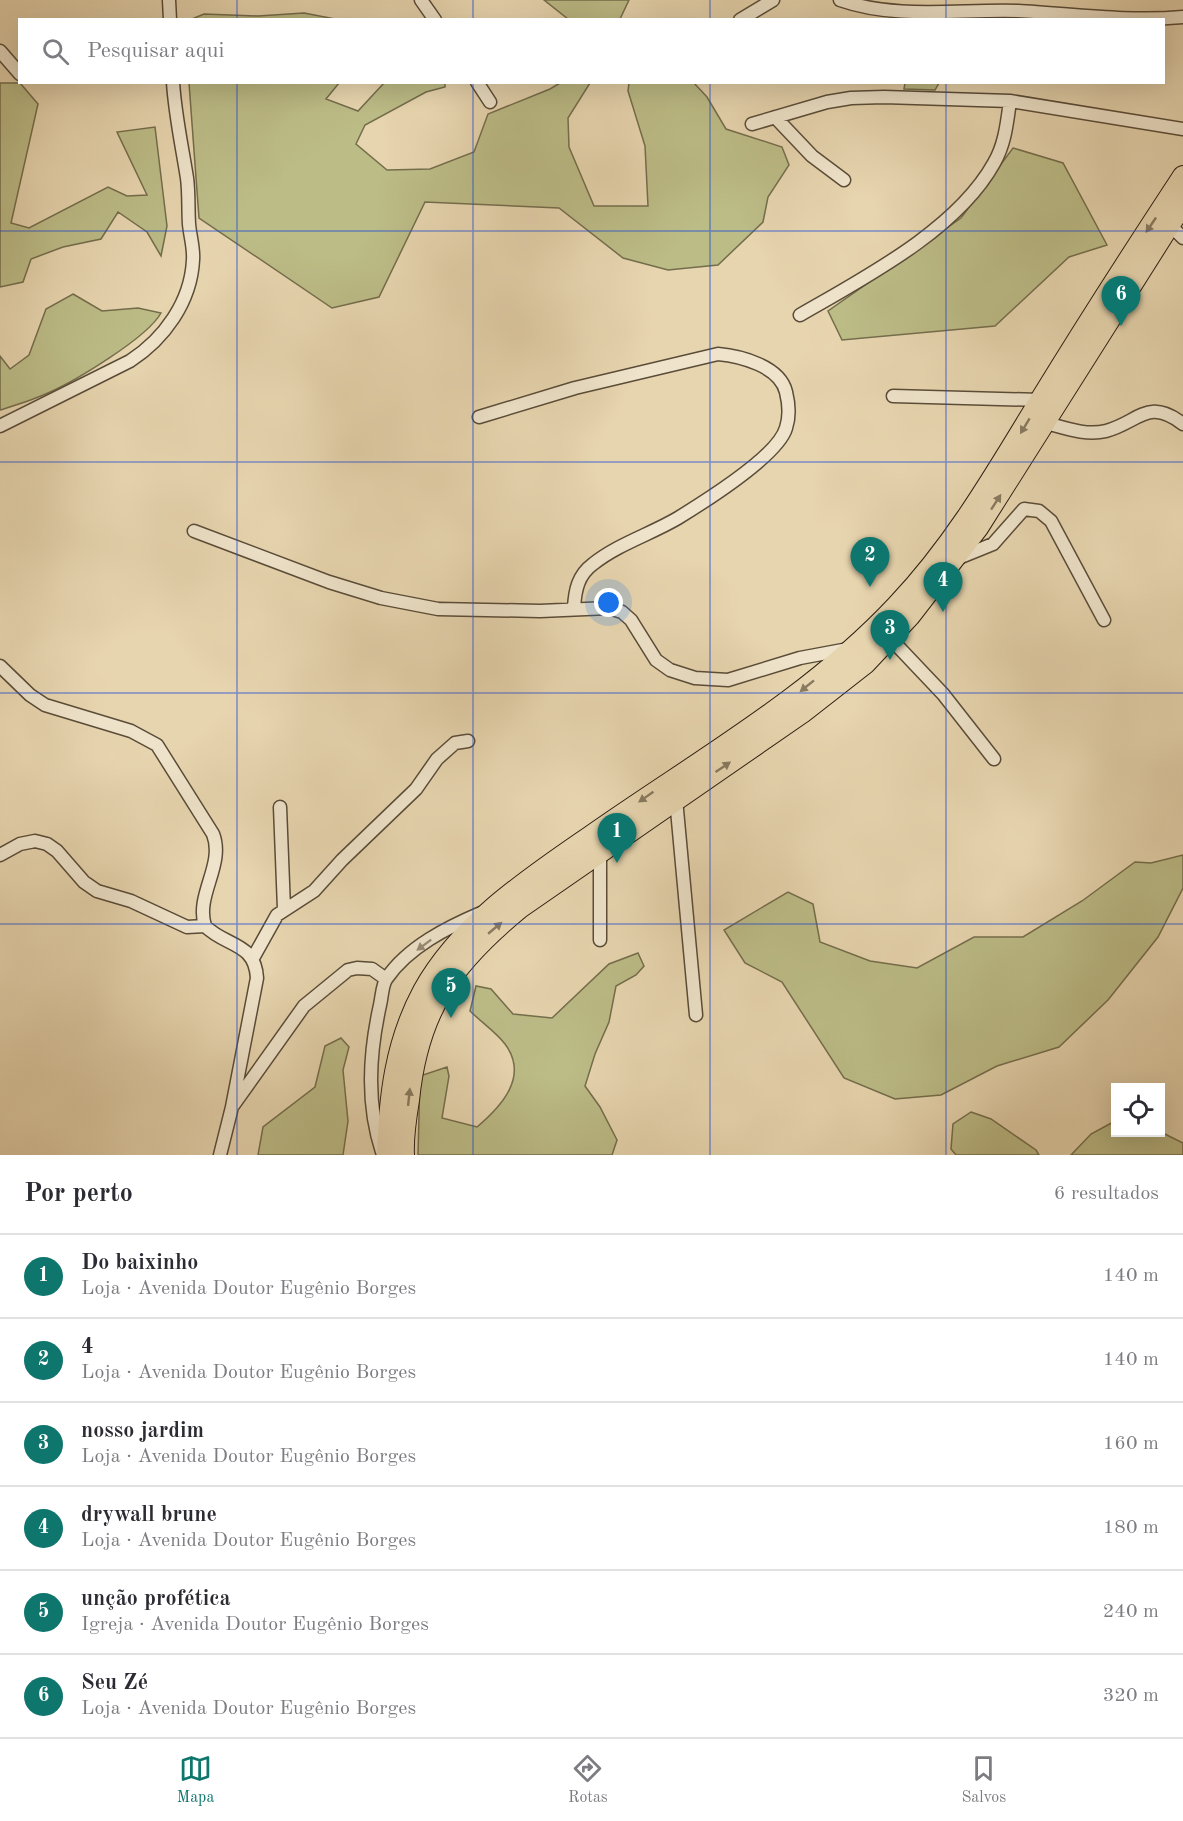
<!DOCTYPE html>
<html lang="pt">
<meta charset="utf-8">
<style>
:root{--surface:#fff;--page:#f7f7f7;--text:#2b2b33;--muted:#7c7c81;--line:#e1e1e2;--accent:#0f766e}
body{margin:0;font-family:"Old Standard TT",serif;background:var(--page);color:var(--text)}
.controls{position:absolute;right:18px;bottom:18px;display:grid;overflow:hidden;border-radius:0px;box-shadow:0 6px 24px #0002}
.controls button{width:54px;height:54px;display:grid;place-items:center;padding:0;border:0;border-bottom:2px solid var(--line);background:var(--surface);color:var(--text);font:30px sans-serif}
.you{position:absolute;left:609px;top:603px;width:21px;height:21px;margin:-15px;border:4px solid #fff;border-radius:50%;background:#1a73e8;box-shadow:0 0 0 9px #1a73e833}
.badge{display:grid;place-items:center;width:39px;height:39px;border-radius:50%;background:var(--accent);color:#fff;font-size:20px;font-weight:700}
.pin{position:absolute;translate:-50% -50px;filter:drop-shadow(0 2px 3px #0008)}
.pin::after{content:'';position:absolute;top:32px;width:21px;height:18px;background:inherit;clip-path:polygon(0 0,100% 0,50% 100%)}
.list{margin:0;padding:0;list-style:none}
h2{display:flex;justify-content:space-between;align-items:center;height:78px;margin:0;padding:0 24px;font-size:26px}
h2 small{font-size:20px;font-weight:400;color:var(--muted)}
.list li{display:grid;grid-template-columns:39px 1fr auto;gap:18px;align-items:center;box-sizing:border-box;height:84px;padding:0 24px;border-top:2px solid var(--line)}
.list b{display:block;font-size:22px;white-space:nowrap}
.list p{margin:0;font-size:20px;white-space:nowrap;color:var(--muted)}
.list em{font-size:20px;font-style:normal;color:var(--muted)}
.icon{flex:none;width:33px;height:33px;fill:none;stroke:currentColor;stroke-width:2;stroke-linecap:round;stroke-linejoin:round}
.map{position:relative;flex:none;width:1183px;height:1155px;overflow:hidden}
.search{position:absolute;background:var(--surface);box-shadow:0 6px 24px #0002;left:18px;right:18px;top:18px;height:66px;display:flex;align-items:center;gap:15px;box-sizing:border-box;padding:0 21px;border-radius:0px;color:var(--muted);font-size:22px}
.sheet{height:582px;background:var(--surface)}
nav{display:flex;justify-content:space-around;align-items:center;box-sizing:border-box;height:84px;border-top:2px solid var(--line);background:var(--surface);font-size:16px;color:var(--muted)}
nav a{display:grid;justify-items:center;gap:3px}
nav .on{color:var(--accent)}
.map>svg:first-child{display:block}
.green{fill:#bcbc87;stroke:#746d4c;stroke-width:1.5}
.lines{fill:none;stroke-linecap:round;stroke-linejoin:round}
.minor-casing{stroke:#5a4c38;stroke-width:15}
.trunk-casing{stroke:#2b1e11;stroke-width:22}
.minor{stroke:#efe4cb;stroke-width:12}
.trunk{stroke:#e7d5af;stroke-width:20}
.oneway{fill:#897a60}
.oneway2{fill:#978b77}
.grid{fill:none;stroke:#1d4ed8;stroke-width:1.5;stroke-opacity:0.55}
</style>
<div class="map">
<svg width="1183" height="1155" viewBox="0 0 1183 1155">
<rect width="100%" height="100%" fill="#e7d5af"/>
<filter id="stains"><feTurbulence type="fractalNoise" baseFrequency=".00333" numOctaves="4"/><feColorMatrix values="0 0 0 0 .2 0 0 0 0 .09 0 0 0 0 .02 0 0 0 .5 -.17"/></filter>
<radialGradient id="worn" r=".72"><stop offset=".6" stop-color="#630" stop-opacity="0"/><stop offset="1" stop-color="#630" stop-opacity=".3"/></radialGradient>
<path class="green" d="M544,0H629L620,19H568Z
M304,13L335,19H192L204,14L258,16Z
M0,83H20L38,104L11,223L29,228L108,187L127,196L147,195L117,132L155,127L167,226L161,256L147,232L118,212L101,239L63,247L31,259L23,282L0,287Z
M189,83H339L326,99L358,111L384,83H445V87L426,92L365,125L356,144L387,170L430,169L474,152L488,114L550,89L560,83H590L568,118L569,147L594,206H648L645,146L628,91L629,83H694L707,97L726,129L782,147L789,165L768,197L763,222L718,265L668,270L623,258L559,208L425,202L379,297L332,308L199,218Z
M905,83V82L939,83L935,90L904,89Z
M1013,148L1063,163L1107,245L1069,257L995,326L842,340L828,311L961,218Z
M73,294L102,311L138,308L161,313C147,338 75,381 48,393C33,400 16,405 0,410V356L10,369L29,355L46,309Z
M1183,855V888L1158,937L1108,1000L1059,1047L997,1066L941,1095L895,1099L844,1078L782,982L745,963L724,930L788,892L813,904L820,942L870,961L917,968L974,937H1023L1082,901L1135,862L1151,863Z
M638,953L644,966L636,975L616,986L609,1022L595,1054L585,1086L600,1107L617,1140L612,1155H418L420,1076L447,1067L449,1076L442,1118L477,1127C502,1106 529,1076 505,1044C496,1032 481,1022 470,1011L476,986L491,989L513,1014L552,1018L609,964Z
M341,1038L349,1047L343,1070L348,1121L343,1155H258L263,1127L315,1087L325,1046Z
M971,1112L991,1119L1036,1150L1039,1155H956L951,1149L953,1124Z
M1115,1121L1116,1132H1161L1183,1143V1155H1071L1091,1134Z"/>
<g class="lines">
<g class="minor-casing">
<path id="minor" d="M169,0L170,20
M421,0L435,20
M840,0C897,20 959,9 1018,11C1073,14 1128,22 1183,17
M740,20L773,0
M0,51L20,74
M477,82L490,102
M775,117L812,156L844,180
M752,124L827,102L851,98L884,97L1010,101L1183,129
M1169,224L1183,238
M800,315C864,278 957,230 994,163C1005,144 1007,123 1010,101
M893,396L1040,400
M479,417L575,388L718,354C740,356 780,366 786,392C789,404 790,416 786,428C778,456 704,502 678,518C651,534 618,544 593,564C578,575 575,590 574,608
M1046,423C1065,428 1086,436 1106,431C1139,422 1148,397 1183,424
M0,426L130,361C164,339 191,302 193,260C194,248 190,236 189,224C188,209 189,193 187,178C182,146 175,115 173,82
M194,531L329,582L381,598L438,609L540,611L609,608L622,612L631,620L656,660L670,670L695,678L728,680L800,658L848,649
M956,559L993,544L1024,509L1039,511L1051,521L1104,620
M889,637L943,694L994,759
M0,666L30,695L45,705L131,731L157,745L213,834C225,865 195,895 205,926C226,947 255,942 257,978L232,1107
M676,799L696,1015
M280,807L284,909
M0,855L20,844L35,841L47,844L57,851L84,882L97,891L131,901L187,927L205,926
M600,940V850
M253,958L277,915L314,891L342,860L416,789L437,759L455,743L468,741
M220,1155L232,1107L304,1006L348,970L357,968L372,969L386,979
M383,1155C366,1105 369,1055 380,1005C382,997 382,984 387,978C408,947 448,927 481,913"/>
</g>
<g class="trunk-casing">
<path id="trunk" d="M387,1155C389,1097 395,1043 423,991C460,924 528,879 589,837C694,763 809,699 897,605C956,543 998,469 1042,397C1088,322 1135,249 1183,176
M404,1155C403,1137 406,1118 409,1100C418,1010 452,964 520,908L802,713L866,663L910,616L978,528L1183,204"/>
</g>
<use href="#minor" class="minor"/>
<use href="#trunk" class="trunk"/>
</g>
<defs><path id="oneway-solid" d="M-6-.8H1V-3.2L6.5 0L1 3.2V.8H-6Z" transform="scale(1.5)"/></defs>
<g class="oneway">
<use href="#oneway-solid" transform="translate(1151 225) rotate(124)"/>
<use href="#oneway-solid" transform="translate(1025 426) rotate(121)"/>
<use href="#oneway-solid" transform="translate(996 502) rotate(-57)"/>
<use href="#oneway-solid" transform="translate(807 686) rotate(141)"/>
<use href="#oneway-solid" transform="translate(723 767) rotate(-34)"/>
<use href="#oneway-solid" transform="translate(646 797) rotate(145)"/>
<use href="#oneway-solid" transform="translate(495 928) rotate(-40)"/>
<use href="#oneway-solid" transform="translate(409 1097) rotate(-84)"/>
</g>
<use class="oneway2" href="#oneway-solid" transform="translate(424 945) rotate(143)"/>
<path class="grid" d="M237,0V20M473,0V20M710,0V20M946,0V20M237,82V1155M473,82V1155M710,82V1155M946,82V1155M0,231H1183M0,462H1183M0,693H1183M0,924H1183"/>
<rect width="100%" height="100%" filter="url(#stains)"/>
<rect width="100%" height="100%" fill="url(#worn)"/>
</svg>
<div class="controls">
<button><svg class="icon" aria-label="locate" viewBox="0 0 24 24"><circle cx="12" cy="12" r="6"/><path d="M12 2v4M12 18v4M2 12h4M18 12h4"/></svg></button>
</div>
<div class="you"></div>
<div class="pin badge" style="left:617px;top:863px">1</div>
<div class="pin badge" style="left:870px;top:587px">2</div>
<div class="pin badge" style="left:890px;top:660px">3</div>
<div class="pin badge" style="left:943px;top:612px">4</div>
<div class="pin badge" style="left:451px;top:1018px">5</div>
<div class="pin badge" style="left:1121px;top:326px">6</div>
<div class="search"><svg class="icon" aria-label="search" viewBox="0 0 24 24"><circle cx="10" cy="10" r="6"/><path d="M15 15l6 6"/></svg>Pesquisar aqui</div>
</div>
<section class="sheet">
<h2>Por perto<small>6 resultados</small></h2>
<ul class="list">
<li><span class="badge">1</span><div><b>Do baixinho</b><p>Loja · Avenida Doutor Eugênio Borges</p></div><em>140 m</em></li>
<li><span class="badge">2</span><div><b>4</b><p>Loja · Avenida Doutor Eugênio Borges</p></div><em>140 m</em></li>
<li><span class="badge">3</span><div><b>nosso jardim</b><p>Loja · Avenida Doutor Eugênio Borges</p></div><em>160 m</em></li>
<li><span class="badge">4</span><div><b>drywall brune</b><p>Loja · Avenida Doutor Eugênio Borges</p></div><em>180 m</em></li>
<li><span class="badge">5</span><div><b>unção profética</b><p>Igreja · Avenida Doutor Eugênio Borges</p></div><em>240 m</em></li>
<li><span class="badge">6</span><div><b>Seu Zé</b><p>Loja · Avenida Doutor Eugênio Borges</p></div><em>320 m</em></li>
</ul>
</section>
<nav>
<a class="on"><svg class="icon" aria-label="map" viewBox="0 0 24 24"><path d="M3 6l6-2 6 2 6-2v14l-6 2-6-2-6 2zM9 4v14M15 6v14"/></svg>Mapa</a>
<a><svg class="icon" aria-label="directions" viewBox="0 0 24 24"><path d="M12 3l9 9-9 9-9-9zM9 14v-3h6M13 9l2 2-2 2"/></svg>Rotas</a>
<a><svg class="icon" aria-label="saved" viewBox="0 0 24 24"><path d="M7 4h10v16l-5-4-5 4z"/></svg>Salvos</a>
</nav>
